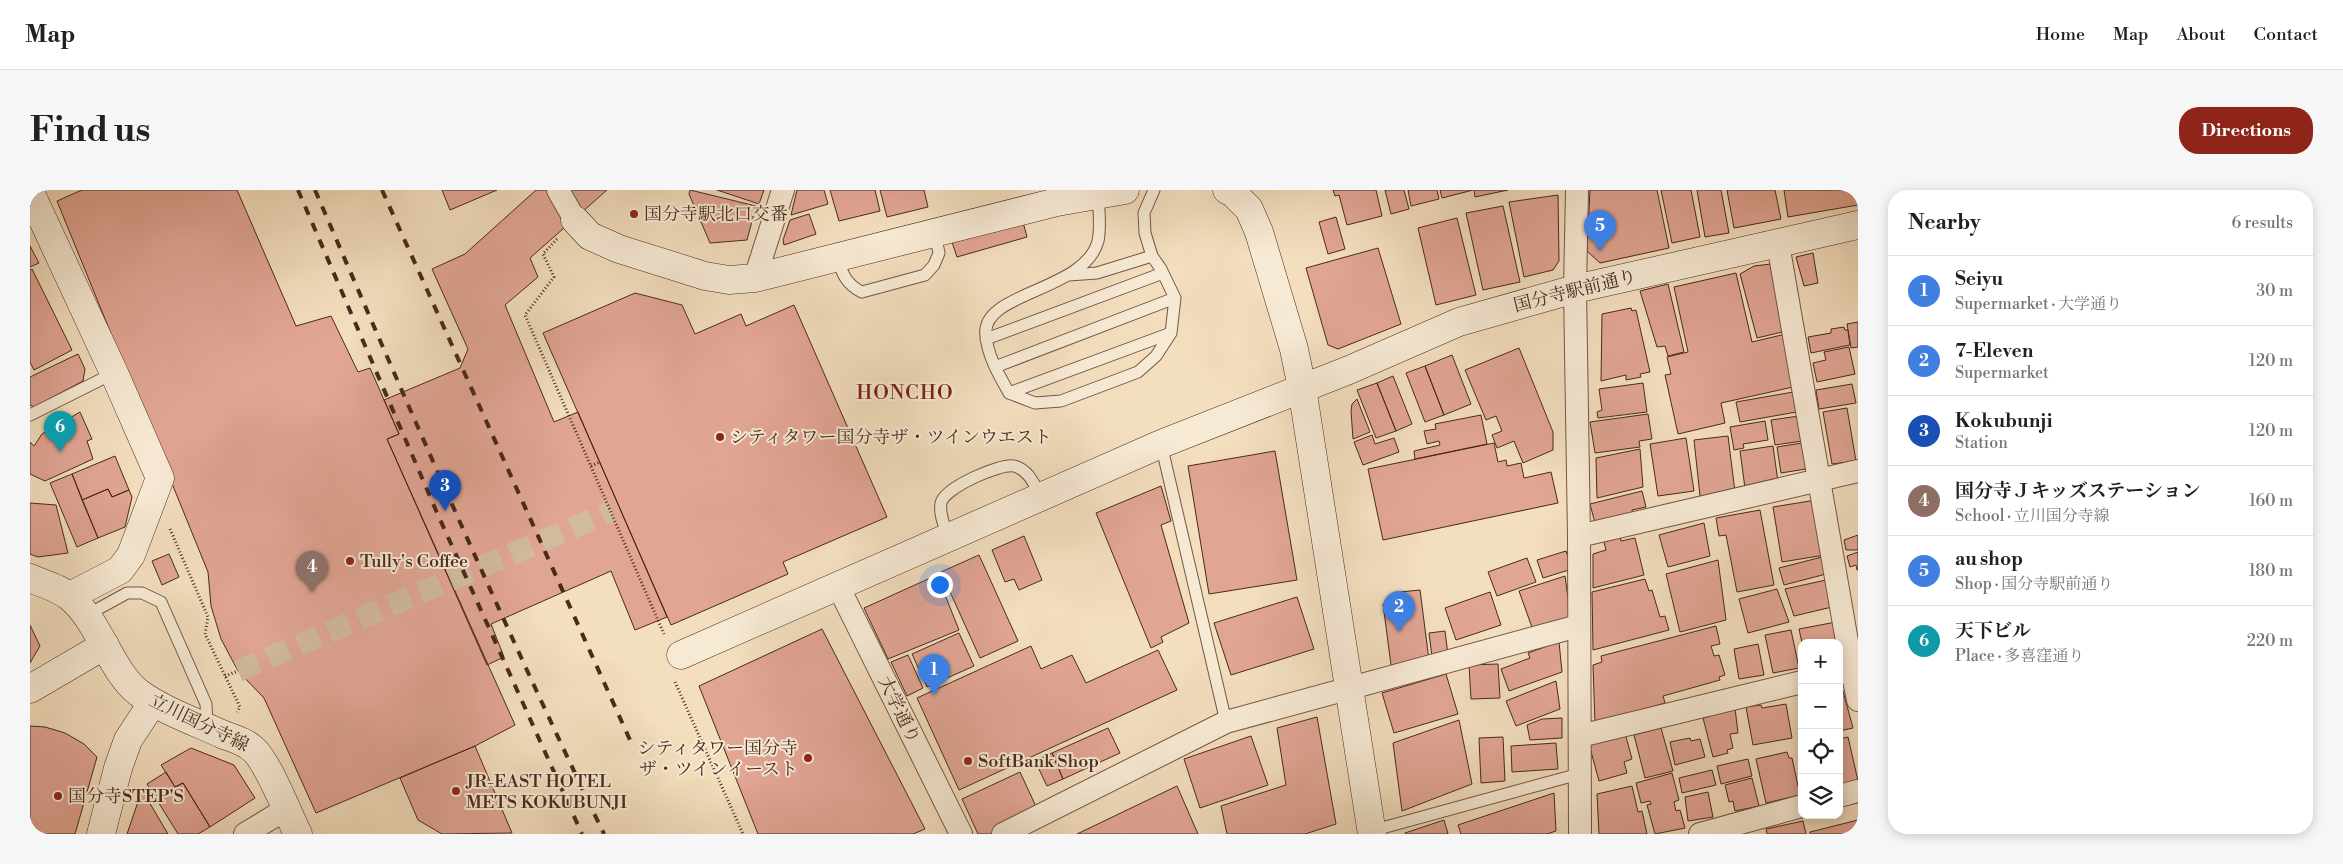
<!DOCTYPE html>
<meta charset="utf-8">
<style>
:root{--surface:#fff;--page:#f6f6f6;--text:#202124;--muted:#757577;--line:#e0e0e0;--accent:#8f2418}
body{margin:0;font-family:"Libre Bodoni","Noto Serif JP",serif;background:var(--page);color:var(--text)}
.controls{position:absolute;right:15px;bottom:15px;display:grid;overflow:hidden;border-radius:10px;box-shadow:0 2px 12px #0003}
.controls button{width:45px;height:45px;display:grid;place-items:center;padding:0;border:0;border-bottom:1px solid var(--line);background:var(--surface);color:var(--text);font:25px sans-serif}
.you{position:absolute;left:909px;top:394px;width:18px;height:18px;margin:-12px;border:4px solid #fff;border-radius:50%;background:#1a73e8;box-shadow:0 0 0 8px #1a73e833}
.badge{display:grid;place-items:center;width:32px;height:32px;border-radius:50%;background:var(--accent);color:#fff;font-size:16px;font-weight:700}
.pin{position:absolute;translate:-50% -41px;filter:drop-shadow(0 1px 2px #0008)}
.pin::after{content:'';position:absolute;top:26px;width:18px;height:15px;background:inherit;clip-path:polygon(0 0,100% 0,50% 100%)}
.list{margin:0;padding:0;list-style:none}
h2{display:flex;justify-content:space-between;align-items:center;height:65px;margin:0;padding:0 20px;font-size:21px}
h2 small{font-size:16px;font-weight:400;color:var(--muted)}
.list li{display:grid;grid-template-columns:32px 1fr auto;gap:15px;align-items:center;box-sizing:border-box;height:70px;padding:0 20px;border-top:1px solid var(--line)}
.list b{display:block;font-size:19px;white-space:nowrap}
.list p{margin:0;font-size:16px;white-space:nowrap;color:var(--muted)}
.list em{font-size:16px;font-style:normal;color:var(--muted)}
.icon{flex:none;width:28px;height:28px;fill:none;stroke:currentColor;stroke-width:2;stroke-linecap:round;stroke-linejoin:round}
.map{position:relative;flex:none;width:1828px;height:644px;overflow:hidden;border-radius:20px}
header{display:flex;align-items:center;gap:30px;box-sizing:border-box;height:70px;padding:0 25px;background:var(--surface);border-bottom:1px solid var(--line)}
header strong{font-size:24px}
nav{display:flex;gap:28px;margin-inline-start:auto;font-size:18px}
.intro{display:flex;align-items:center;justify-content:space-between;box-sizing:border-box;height:120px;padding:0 30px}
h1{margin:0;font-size:35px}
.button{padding:12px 22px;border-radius:20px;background:var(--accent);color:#fff;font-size:18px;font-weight:700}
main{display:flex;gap:30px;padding:0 30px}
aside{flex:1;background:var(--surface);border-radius:20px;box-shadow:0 2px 12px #0003}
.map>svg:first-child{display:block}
.building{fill:#e1a594;stroke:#49291c}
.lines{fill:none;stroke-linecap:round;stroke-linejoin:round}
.street-tunnel{stroke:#d1ba9e;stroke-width:22;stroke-dasharray:22 11;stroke-linecap:butt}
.lane-casing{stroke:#745644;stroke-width:13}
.street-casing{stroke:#745644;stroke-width:24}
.secondary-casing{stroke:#49291c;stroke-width:29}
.path{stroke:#49291c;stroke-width:3;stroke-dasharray:1 2.5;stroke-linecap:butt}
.lane{stroke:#f7ead5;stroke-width:11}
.street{stroke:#f7ead5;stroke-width:22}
.secondary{stroke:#f7ead5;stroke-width:28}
.rail{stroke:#49291c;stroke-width:4;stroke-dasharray:9 9;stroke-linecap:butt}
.poi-dot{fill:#8f2418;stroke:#f7ead5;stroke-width:2}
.labels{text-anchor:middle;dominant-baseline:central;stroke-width:4;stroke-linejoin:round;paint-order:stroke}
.poi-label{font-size:18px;fill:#49291c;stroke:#f7ead5;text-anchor:start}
.street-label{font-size:18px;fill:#49291c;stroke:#f7ead5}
.quarter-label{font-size:20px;letter-spacing:1px;fill:#7a1f14;stroke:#f7ead5}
</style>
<header>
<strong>Map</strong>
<nav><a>Home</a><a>Map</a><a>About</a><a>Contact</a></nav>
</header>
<div class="intro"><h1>Find us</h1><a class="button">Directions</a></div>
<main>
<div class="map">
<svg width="1828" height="644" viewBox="0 0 1828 644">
<rect width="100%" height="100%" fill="#f3debe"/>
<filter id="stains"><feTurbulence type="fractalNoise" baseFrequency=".004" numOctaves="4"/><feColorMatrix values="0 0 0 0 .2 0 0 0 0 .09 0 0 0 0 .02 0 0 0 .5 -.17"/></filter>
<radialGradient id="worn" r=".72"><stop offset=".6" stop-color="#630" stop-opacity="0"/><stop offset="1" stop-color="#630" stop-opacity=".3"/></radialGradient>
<path class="building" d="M52,0H207L266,136L301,126L328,182L340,178L369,244L357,249L485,535L445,556L286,623L234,508L208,481L191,449L181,416L178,382L27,11Z
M412,0H467L420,20Z
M506,0H577L500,68L508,87L475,115L524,232L548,222L637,427L605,440L581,381L461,434L474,467L457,475L357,249L369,244L354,210L430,178L438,159L402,79L435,64Z
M660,0L726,16L717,50L680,53L659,4Z
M687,0H734L729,14Z
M767,0H794L798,14L761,25Z
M800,0H845L850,21L809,31Z
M850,0H894L898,17L857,27Z
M1303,0H1346L1352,26L1317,35L1309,5L1305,6Z
M1355,0H1374L1379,19L1361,24Z
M1378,0H1407L1409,9L1381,16Z
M1410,0H1443L1412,8Z
M1444,0H1478L1445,7Z
M1560,0H1627L1639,58L1570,73L1557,61Z
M1631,0H1661L1670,47L1642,53Z
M1667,0H1691L1699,43L1675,47Z
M1697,0H1745L1751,29L1704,38Z
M1754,0H1825L1828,15L1758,27Z
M1528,5L1529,71L1523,80L1494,87L1479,12Z
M1473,16L1490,92L1453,100L1436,23Z
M779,24L786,44L754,55L753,50L760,30Z
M1306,27L1315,59L1298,64L1289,32Z
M1427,28L1446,105L1406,115L1388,38Z
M993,32L997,47L927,67L922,52Z
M0,56L9,73L0,77Z
M1348,58L1371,134L1308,159L1298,155L1276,78Z
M1783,63L1788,93L1774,96L1766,67Z
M1741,74L1761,140L1727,148L1710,84L1724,76Z
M2,79L42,160L4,180L0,172V80Z
M1706,83L1722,152L1760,143L1772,195L1691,213L1695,233L1648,244L1635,185L1641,184L1637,167L1658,162L1644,97Z
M1638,94L1654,162L1638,166L1635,156L1627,157L1610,101Z
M605,103L652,115L665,144L711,124L716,136L764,115L857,327L753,372L758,384L641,435L513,143Z
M1601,118L1602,121L1606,120L1620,182L1610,184L1611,187L1596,190V185L1571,191L1572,124Z
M1828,132V157L1821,158L1817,134Z
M1814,137L1815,140H1818L1820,155L1781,163L1778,147L1801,143V139Z
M1819,157L1825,184L1787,192L1783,173L1796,170L1794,162Z
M1489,158L1523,242V260L1493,273L1484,251L1467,258L1462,245L1472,241L1466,226L1456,230L1435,180Z
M48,164L55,179L53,191L4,217L0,215V187Z
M1422,165L1441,214L1414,225L1395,176Z
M1395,176L1414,225L1395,232L1376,183Z
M1363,186L1382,234L1366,241L1347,193Z
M1347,193L1366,241L1346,248L1327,200Z
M1613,193L1617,222L1568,228L1567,222L1572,220L1569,199Z
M1822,194L1826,213L1789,219L1786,200Z
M1769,201L1772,221L1710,232L1706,212Z
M1327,209L1340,242L1323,249L1321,221L1322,214Z
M1817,218L1826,271L1802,274L1793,222Z
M50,222L62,249L57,251L63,269L15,291L0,284V252L4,256L12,244Z
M1618,224L1622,249L1609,251L1610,257L1565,263L1560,232Z
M1451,225L1457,254L1385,269L1384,261L1410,255L1409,251L1397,254L1394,241L1406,239L1405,234Z
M1776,225L1779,250L1745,255L1741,230Z
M1735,231L1738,250L1713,254L1714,258L1704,260L1700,237Z
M1342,245L1345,254L1364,248L1369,262L1333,275L1324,252Z
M1698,246L1705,302L1670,306L1664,250Z
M1656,248L1664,301L1628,306L1620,254Z
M1778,252L1782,278L1751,283L1747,257Z
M1464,253L1468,272L1476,270L1477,276L1491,273L1494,288L1521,282L1528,313L1353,350L1338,279Z
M1743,256L1748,292L1715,298L1710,261Z
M1610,259L1613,297L1567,308L1566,268Z
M1245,261L1267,390L1179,404L1158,276Z
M85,266L99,300L82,307L78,299L52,310L42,284Z
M42,284L68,348L47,357L20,293Z
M1131,296L1141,331L1131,335L1159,433L1131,447L1133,452L1121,458L1066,323Z
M78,299L82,307L99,300L102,307L95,337L68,348L52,310Z
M1612,301L1616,317L1602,320L1603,326L1565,333L1560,314Z
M1786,310L1795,365L1752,372L1743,317Z
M0,313L26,315L38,363L8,367L0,364Z
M1730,320L1744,395L1707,402L1696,345L1689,346L1686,328Z
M1674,333L1680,366L1638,377L1629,345Z
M1828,345V360H1816L1814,350Z
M994,346L1012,390L989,400L984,389L975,392L962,360Z
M1590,347L1591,351L1605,348L1614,385L1563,398V364L1576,360L1574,352Z
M1536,361L1542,379L1513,388L1507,370Z
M1828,362V380H1827L1826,375L1820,377L1817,366Z
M139,364L149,387L132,395L122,371Z
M949,365L988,451L950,468L911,382Z
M1792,367L1796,384L1754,395L1749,378Z
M1497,368L1506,392L1467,406L1458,382Z
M1688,370L1696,430L1650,442L1636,384Z
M907,385L929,440L858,469L834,418Z
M1535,386L1541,430L1504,443L1489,401Z
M1615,389L1619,401L1622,400L1630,427L1635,426L1639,440L1563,460L1562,402Z
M1796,390L1802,417L1764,426L1755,399Z
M1747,399L1759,432L1718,443L1709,409Z
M1390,400L1399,470L1361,475L1353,414L1371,412L1370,402Z
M1460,402L1471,435L1426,450L1415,418Z
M1267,407L1284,459L1201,485L1184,433Z
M1806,432L1810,453H1772L1769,439Z
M0,435L10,456L0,473Z
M1686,436L1690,454L1681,456L1684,466L1689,465L1695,485L1689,487L1690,490L1633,506L1635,513L1565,533L1563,475L1572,472L1571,466Z
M792,439L895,639L883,644H728L669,496Z
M1761,440L1769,478L1743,483L1735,445Z
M1415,441L1418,465L1402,467L1399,443Z
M929,443L944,476L897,497L882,464Z
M1529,452L1532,482L1479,501L1471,479L1500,468L1498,463Z
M1728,454L1734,485L1709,489L1704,459Z
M1001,456L1011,479L1042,465L1056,493L1128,460L1147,500L929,600L887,508Z
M878,465L893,498L877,506L861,472Z
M1468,474L1470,508L1441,509L1439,475Z
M1416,484L1428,524L1364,543L1352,503Z
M1526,491L1530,519L1486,536L1476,511Z
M1809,494H1811L1823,538L1809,541Z
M1756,514L1762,548L1723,555L1716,517L1731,515L1732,518Z
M1705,518L1708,543L1700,544L1703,558L1697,560L1698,563L1683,567L1673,528L1678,527V524Z
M1287,527L1306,634L1275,644H1197L1191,616L1256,595L1247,538Z
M1532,528V548L1500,550L1497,535L1512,529Z
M1429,530L1442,594L1372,621L1363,553Z
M0,536L15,537L35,543L54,554L67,567L45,644H0Z
M1078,538L1090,563L1033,589L1022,563Z
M1631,538L1643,581L1615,588L1604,545Z
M1595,543L1602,569L1594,572L1597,583L1569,591L1559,554Z
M1221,546L1238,595L1170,618L1154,569Z
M1473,547L1475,591L1451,593L1449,548Z
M1818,547L1828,591L1809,596V549Z
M1660,548L1661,551L1670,549L1675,567L1645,575L1640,552Z
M1526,553L1528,579L1482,582L1481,556Z
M445,556L482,643L412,644L388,630L370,588Z
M161,558L204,575L225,608L180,637L153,593L145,597L131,575Z
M1757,562L1759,568H1762L1770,605L1736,613L1726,569Z
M1022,563L1033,589L1017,596L1005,571Z
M1718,569L1722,586L1691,594L1687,576Z
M1682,580L1686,595L1652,603L1649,588Z
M136,582L145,597L153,593L180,637L168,644H148L117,594Z
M990,582L1009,623L962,644H948L932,609Z
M1642,583L1649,610L1644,612L1646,621L1650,620L1655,638L1625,644L1617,615L1621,614L1620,611L1611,613L1606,593Z
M1722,588L1729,616L1705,621L1703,611L1699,612L1695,595Z
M1147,596L1168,644H1047Z
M1602,596L1608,622L1612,621L1617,644H1569L1567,604Z
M112,600L138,644H97Z
M1678,602L1683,627L1658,631L1655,607Z
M1524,603L1526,641L1517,644H1431L1428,635Z
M1414,630L1418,644H1375V643Z
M1828,630V644H1780V642Z
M1773,631L1776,644H1737L1736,639Z"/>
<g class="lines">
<path class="street-tunnel" d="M208,481L582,321"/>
<g class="lane-casing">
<path id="lane" d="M1068,5C1069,19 1071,37 1068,51C1055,102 949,102 956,146C958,167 969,185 979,203L1005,213L1031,211L1108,182L1126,166L1141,143L1145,108L1131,79L1122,66L1115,43L1114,23L1124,0
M808,69C812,84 817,95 832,102L895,85L904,75L909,63L905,44
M1039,85L1067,83L1122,66
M956,149L1133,83
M965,177L1145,108
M979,203L1141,143
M0,225L84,183
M1131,254L1196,532
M918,347C915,337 909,325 911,313C914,298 970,273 984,276C999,280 1004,294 1011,307
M57,425L97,403H112L131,412L176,514L177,537
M1341,641L1549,584"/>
</g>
<g class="street-casing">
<path id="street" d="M528,0L545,30
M1547,0L1545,99L1549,346L1550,644
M1748,54L1822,480L1809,483
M725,88L753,0
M1549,346L1828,281
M808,396L931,644
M1822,480L1828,510
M1550,546L1772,492
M1809,606L1828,601
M215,644L256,619
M973,644L1196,532L1548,436
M1670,644L1772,616"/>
</g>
<g class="secondary-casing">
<path id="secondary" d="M1197,0L1203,3L1219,19L1229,42L1264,159L1272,198L1342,644
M0,2L84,183L130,288L101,365L90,380L40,406
M545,30L560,46L589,59L675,86L699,90L725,88L1027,12L1095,0
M0,388C13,394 30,398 41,408C70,433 80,480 109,503C132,520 168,533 194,545C205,549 216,552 224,560C239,574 258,624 268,644
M651,465L1131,254L1319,180L1429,132L1545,99L1828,35
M0,499L75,455
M71,644L88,578L98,550L123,512"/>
</g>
<path class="path" d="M527,49L513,64L524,87L495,125L634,444
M561,276L570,272
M140,339L178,427L175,444L210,517L207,522
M195,486L208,481
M645,492L713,644"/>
<use href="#lane" class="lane"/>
<use href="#street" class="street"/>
<use href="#secondary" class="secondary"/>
<path class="rail" d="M268,0L408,325L552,644
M285,0C378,216 472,432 574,644
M352,0L600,550"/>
</g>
<g class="poi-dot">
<circle cx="604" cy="24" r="5"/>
<circle cx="690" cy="247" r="5"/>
<circle cx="320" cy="371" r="5"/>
<circle cx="778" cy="568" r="5"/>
<circle cx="938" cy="571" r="5"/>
<circle cx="426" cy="601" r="5"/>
<circle cx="28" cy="606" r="5"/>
</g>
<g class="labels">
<g class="poi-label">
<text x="614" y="24">国分寺駅北口交番</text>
<text x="700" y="247">シティタワー国分寺ザ・ツインウエスト</text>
<text x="330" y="371">Tully's Coffee</text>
<text x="768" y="558" text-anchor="end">シティタワー国分寺<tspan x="768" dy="21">ザ・ツインイースト</tspan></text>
<text x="948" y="571">SoftBank Shop</text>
<text x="436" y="591">JR-EAST HOTEL<tspan x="436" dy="21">METS KOKUBUNJI</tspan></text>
<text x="38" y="606">国分寺STEP'S</text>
</g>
<g class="street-label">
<text transform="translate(1545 101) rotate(-14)">国分寺駅前通り</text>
<text transform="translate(869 520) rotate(64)">大学通り</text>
<text transform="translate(169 533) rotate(26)">立川国分寺線</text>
</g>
<g class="quarter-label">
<text x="875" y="203">HONCHO</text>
</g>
</g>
<rect width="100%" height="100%" filter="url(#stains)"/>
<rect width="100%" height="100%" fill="url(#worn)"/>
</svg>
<div class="controls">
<button>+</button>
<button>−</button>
<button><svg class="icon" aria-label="locate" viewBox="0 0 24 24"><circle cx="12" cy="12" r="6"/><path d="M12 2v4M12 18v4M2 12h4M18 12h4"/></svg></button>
<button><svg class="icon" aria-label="layers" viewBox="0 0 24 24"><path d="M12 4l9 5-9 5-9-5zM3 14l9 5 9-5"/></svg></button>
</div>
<div class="you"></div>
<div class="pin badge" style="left:904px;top:505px;background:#3f7fe0">1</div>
<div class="pin badge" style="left:1369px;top:442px;background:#3f7fe0">2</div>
<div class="pin badge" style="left:415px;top:321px;background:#1a4fb4">3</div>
<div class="pin badge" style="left:282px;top:402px;background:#8d6e63">4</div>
<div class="pin badge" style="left:1570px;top:61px;background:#3f7fe0">5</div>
<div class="pin badge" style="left:30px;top:262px;background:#0f9aa8">6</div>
</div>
<aside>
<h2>Nearby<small>6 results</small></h2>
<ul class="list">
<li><span class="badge" style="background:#3f7fe0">1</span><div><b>Seiyu</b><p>Supermarket · 大学通り</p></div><em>30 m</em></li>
<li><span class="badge" style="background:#3f7fe0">2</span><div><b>7-Eleven</b><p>Supermarket</p></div><em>120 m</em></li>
<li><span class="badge" style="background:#1a4fb4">3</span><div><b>Kokubunji</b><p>Station</p></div><em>120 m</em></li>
<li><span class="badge" style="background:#8d6e63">4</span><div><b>国分寺Ｊキッズステーション</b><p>School · 立川国分寺線</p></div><em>160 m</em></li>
<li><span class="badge" style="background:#3f7fe0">5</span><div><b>au shop</b><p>Shop · 国分寺駅前通り</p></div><em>180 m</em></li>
<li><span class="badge" style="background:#0f9aa8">6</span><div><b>天下ビル</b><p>Place · 多喜窪通り</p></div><em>220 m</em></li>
</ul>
</aside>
</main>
